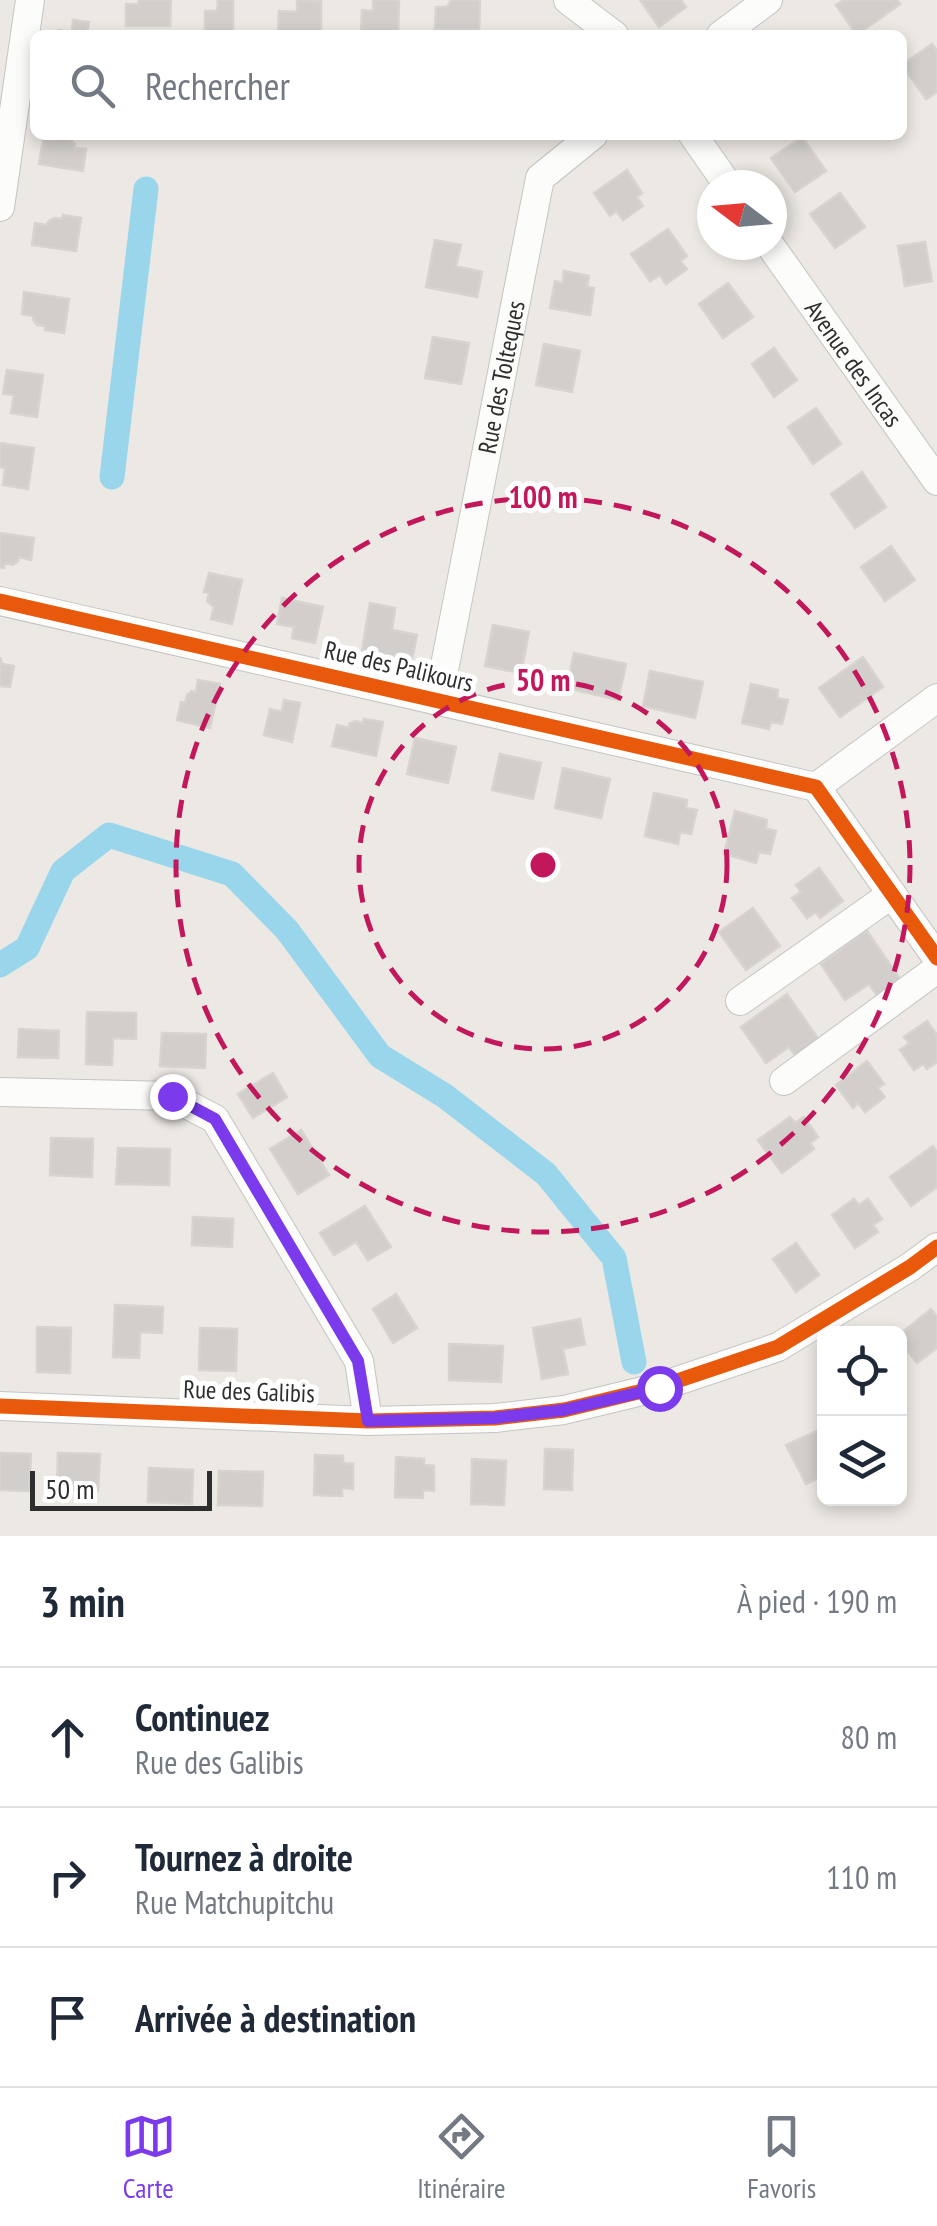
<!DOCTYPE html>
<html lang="fr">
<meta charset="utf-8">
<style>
:root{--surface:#fff;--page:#f2f2f3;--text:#1f2937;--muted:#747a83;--line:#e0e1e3;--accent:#7c3aed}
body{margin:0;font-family:"PT Sans Narrow",sans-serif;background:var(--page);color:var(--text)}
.controls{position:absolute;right:30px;bottom:30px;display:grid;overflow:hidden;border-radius:15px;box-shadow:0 5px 15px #0003}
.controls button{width:90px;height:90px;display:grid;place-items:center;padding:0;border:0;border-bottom:2px solid var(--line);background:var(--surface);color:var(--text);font:50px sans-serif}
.compass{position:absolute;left:697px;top:170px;width:90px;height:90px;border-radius:50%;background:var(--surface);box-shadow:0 5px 15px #0003;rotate:286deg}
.scale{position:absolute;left:30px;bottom:25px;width:182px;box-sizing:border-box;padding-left:10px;border:5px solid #2e2e2e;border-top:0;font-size:28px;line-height:35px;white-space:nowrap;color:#2e2e2e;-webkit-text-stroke:8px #fff;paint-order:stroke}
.stop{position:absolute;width:30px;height:30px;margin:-22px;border:8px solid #7c3aed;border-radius:50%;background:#fff}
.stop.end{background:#7c3aed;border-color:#fff;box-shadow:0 2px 10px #0008}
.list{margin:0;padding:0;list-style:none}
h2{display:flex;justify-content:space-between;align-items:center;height:130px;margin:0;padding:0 40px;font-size:42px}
h2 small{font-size:32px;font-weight:400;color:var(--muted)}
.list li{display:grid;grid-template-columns:65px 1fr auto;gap:30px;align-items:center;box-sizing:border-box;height:140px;padding:0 40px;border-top:2px solid var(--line)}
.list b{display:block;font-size:38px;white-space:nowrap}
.list p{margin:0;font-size:32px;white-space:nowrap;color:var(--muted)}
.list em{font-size:32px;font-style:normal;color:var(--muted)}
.icon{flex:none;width:55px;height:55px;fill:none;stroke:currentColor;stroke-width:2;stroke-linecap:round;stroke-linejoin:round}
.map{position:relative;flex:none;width:937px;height:1536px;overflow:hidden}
.search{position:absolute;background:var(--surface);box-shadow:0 5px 15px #0003;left:30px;right:30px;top:30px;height:110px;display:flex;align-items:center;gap:25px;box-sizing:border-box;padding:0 35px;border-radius:15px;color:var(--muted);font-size:38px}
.sheet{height:550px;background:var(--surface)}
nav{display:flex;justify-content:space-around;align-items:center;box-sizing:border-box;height:140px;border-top:2px solid var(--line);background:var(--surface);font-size:28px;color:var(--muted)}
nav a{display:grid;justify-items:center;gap:5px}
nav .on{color:var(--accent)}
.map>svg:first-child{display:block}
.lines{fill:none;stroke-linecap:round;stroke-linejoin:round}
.canal{stroke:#99d6ec;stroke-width:25}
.building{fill:#d1cecb;stroke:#d7d4d0;stroke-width:2.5}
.street-casing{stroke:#c5c4c5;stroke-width:30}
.street{stroke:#fcfcfb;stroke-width:28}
.cycleway-casing{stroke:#fff;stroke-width:21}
.cycleway{stroke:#e8590c;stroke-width:15}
.route{stroke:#7c3aed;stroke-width:12}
.ring{fill:none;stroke:#c2185b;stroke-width:5;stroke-dasharray:18 12}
.labels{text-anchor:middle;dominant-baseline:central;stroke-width:10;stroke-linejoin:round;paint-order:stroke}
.street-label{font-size:25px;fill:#2e2e2e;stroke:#fff}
.centre{fill:#c2185b;stroke:#fff;stroke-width:5}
.ring-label{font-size:30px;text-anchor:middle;font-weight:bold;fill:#c2185b;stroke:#fff;stroke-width:10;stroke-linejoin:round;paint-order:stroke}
</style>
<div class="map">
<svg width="937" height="1536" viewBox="0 0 937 1536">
<rect width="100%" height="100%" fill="#ece8e4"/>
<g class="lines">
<path class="canal" d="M112,477L146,189
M0,965L27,948L63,871L109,835L232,874L287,930L380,1056L445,1096L546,1174L614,1258L634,1362"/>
</g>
<path class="building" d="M171,0L170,26H126V4H138L139,0Z
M218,0H233V35H205V11H217Z
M373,0H399L398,35L361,34L362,10L373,11Z
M451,0H480L479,29H435L436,7H447Z
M640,0H681L686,7L659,27Z
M844,0H897L900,4L857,35L836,5Z
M297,1H321V35H278L279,11L297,12Z
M73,20L89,22L87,35H58L59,30L72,32Z
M932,44L937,51V92L926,99L902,65Z
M44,135H63V137L70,139L75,144L74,148L86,149L83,171L39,164Z
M802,137L826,171L795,192L771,158Z
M627,170L642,193L637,197L643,206L623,220L616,211L610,216L594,193Z
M840,193L865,227L835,248L810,214Z
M63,215L81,218L76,251L32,245L35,223L47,225L48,222L54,218L62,219Z
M668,229L687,256L680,261L687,269L666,284L660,275L650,281L631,254Z
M435,240L461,245L456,266L482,272L477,297L426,287Z
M925,242L932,281L905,286L898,246Z
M564,271L589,276L587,287L594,288L590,315L550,308L555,281L563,283Z
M728,283L753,317L723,338L699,304Z
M24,292L69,299L64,333L45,330V326L37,325L33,319V316L22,314Z
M433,337L469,343L461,384L425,378Z
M544,344L580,351L572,392L536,385Z
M774,348L797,380L774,397L752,364Z
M7,370L43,375L37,417L11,413L14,395L3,394Z
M816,408L841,444L813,464L788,427Z
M0,443L34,448L28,489L3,485L5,468L0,467Z
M862,472L886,507L855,528L831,494Z
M0,533L34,538L31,560L19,557L18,561L13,565L5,563L4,568L0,567Z
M891,546L915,580L885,601L861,567Z
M209,573L242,580L232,624L211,619L214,607L207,601L209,593L204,592Z
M282,598L323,607L315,643L292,638L294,627L277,624Z
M370,603L395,608L392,630L417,635L412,660L362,650Z
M493,625L529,632L521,673L485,666Z
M574,653L626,664L618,700L567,688Z
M0,657L2,664L14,666L10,687L0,686Z
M863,657L883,687L840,717L819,688Z
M650,671L703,682L695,718L643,706Z
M198,680L220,684L210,728L177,720L181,702L185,703L187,695L192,691L196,692Z
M751,684L778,690L777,698L788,700L782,724L771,722L769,729L742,723Z
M284,700L300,703L292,742L264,735L270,709L282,712Z
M364,719L383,722L376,756L332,746L337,725L349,728V724L355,721L363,723Z
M415,738L456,747L448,783L407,774Z
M500,754L541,763L533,799L492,790Z
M563,768L610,779L601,818L555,808Z
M654,793L687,800L686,808L697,810L691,834L680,832L678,844L645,836Z
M735,811L767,820L766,828L776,831L770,854L759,852L756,863L724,854Z
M819,868L843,901L820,918L816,912L807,918L792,898L801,892L796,885Z
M753,908L780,946L746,970L719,932Z
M867,931L904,985L881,1001L869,984L845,1000L821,964Z
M787,994L824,1047L801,1064L789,1047L766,1063L741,1027Z
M87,1012L136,1013V1039L113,1038L112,1065L86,1064Z
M927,1021L937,1035V1062L927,1069L923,1064L914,1070L900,1050L909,1043L904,1037Z
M19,1029L59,1031L58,1058L18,1057Z
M162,1033L206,1034L205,1068L160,1066Z
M867,1061L884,1084L878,1088L885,1097L865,1112L858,1103L853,1108L836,1085Z
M273,1073L287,1097L253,1118L238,1094Z
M790,1117L795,1123L804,1117L818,1137L810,1143L814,1149L782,1173L758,1140Z
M301,1130L329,1175L298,1194L270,1149Z
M51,1138L93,1139L92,1177L50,1175Z
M933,1146L937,1152V1187L911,1206L890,1177Z
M118,1148L170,1149L169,1185L116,1184Z
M854,1199L859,1205L868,1199L882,1219L873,1225L878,1232L855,1248L832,1215Z
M365,1206L391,1247L368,1260L356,1242L334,1255L320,1233Z
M193,1217L233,1219L232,1247L192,1245Z
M796,1243L819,1275L796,1292L773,1259Z
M396,1294L417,1328L393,1343L373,1309Z
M115,1305L163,1307L162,1333L140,1332L139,1358L113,1357Z
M931,1309L937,1317V1348L917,1363L900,1341V1334Z
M580,1319L585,1344L563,1349L568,1374L542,1379L533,1328Z
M37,1327L71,1328L70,1373L37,1372Z
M200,1328L237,1329L236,1371L199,1370Z
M449,1344L503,1346L501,1382L449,1380Z
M817,1431L824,1448V1476L806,1484L786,1445Z
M545,1449L573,1450L572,1490L544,1489Z
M0,1453L31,1454L29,1491L0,1490Z
M58,1453L100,1454L98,1491L57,1490Z
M315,1455L343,1456V1463L353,1464V1489L342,1488V1496L314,1495Z
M396,1457L424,1459V1465L434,1466V1491L423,1490V1498L395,1497Z
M472,1459L506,1461L504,1505L471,1504Z
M149,1468L193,1470L192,1504L148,1502Z
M219,1471L263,1472L262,1506L218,1505Z"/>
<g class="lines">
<g class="street-casing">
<g id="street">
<path d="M568,0L614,35"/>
<path d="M721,35L768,0"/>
<path d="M693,135L728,185"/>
<path d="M0,207L30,0"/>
<path id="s1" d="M770,245L937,481"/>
<path d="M0,601L816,787L937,958"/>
<path id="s2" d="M438,701L540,178L593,135"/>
<path d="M816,787L937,698"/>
<path d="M740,1001L892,894"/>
<path d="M784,1081L937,969"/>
<path d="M0,1092L171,1096L215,1119L359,1361L368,1421"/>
<path d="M0,1406L368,1421L495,1418L564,1410L659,1387L778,1347L910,1267L937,1247"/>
</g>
</g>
<use href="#street" class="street"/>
<g class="cycleway-casing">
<path id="cycleway" d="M0,601L816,787L937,958
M0,1406L368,1421L495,1418L564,1410L659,1387L778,1347L910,1267L937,1247"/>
</g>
<use href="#cycleway" class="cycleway"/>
</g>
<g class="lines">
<path class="route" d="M172,1096L215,1119L358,1361L368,1421L494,1418L564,1410L659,1388"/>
</g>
<g class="ring">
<circle cx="543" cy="865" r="184"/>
<circle cx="543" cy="865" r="367"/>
</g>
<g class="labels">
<g class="street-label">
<text stroke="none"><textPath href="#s1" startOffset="145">Avenue des Incas</textPath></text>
<text stroke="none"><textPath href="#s2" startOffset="330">Rue des Tolteques</textPath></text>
<text transform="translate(399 666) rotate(13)">Rue des Palikours</text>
<text transform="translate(249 1391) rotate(2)">Rue des Galibis</text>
</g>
</g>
<circle cx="543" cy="865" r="15" class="centre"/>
<g class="ring-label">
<text x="543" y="508">100 m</text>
<text x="543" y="691">50 m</text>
</g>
</svg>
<div class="controls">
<button><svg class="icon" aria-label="locate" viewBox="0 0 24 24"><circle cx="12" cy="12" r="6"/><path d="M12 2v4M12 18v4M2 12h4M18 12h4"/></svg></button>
<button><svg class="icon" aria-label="layers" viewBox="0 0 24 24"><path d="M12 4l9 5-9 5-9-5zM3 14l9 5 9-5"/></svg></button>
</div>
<svg class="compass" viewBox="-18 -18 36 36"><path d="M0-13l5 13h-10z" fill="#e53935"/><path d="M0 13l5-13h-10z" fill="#747a83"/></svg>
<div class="scale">50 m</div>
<div class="stop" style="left:659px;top:1388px"></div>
<div class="stop end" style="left:172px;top:1096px"></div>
<div class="search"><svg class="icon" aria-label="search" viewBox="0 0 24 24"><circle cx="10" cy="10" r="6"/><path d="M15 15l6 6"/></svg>Rechercher</div>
</div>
<section class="sheet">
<h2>3 min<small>À pied · 190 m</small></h2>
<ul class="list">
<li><svg class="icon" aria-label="ahead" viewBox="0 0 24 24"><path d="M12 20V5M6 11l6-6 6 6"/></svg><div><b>Continuez</b><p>Rue des Galibis</p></div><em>80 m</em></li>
<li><svg class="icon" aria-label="right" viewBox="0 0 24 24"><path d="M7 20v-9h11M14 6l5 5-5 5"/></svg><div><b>Tournez à droite</b><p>Rue Matchupitchu</p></div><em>110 m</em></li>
<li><svg class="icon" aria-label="arrive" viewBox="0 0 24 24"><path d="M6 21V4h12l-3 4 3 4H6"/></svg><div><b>Arrivée à destination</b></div></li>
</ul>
</section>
<nav>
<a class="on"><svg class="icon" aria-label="map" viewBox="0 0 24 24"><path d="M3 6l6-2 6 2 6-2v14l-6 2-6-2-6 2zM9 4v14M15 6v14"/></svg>Carte</a>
<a><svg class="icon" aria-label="directions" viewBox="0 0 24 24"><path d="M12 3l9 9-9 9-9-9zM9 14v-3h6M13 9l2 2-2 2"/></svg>Itinéraire</a>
<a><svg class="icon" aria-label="saved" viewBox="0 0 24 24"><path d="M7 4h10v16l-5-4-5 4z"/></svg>Favoris</a>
</nav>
